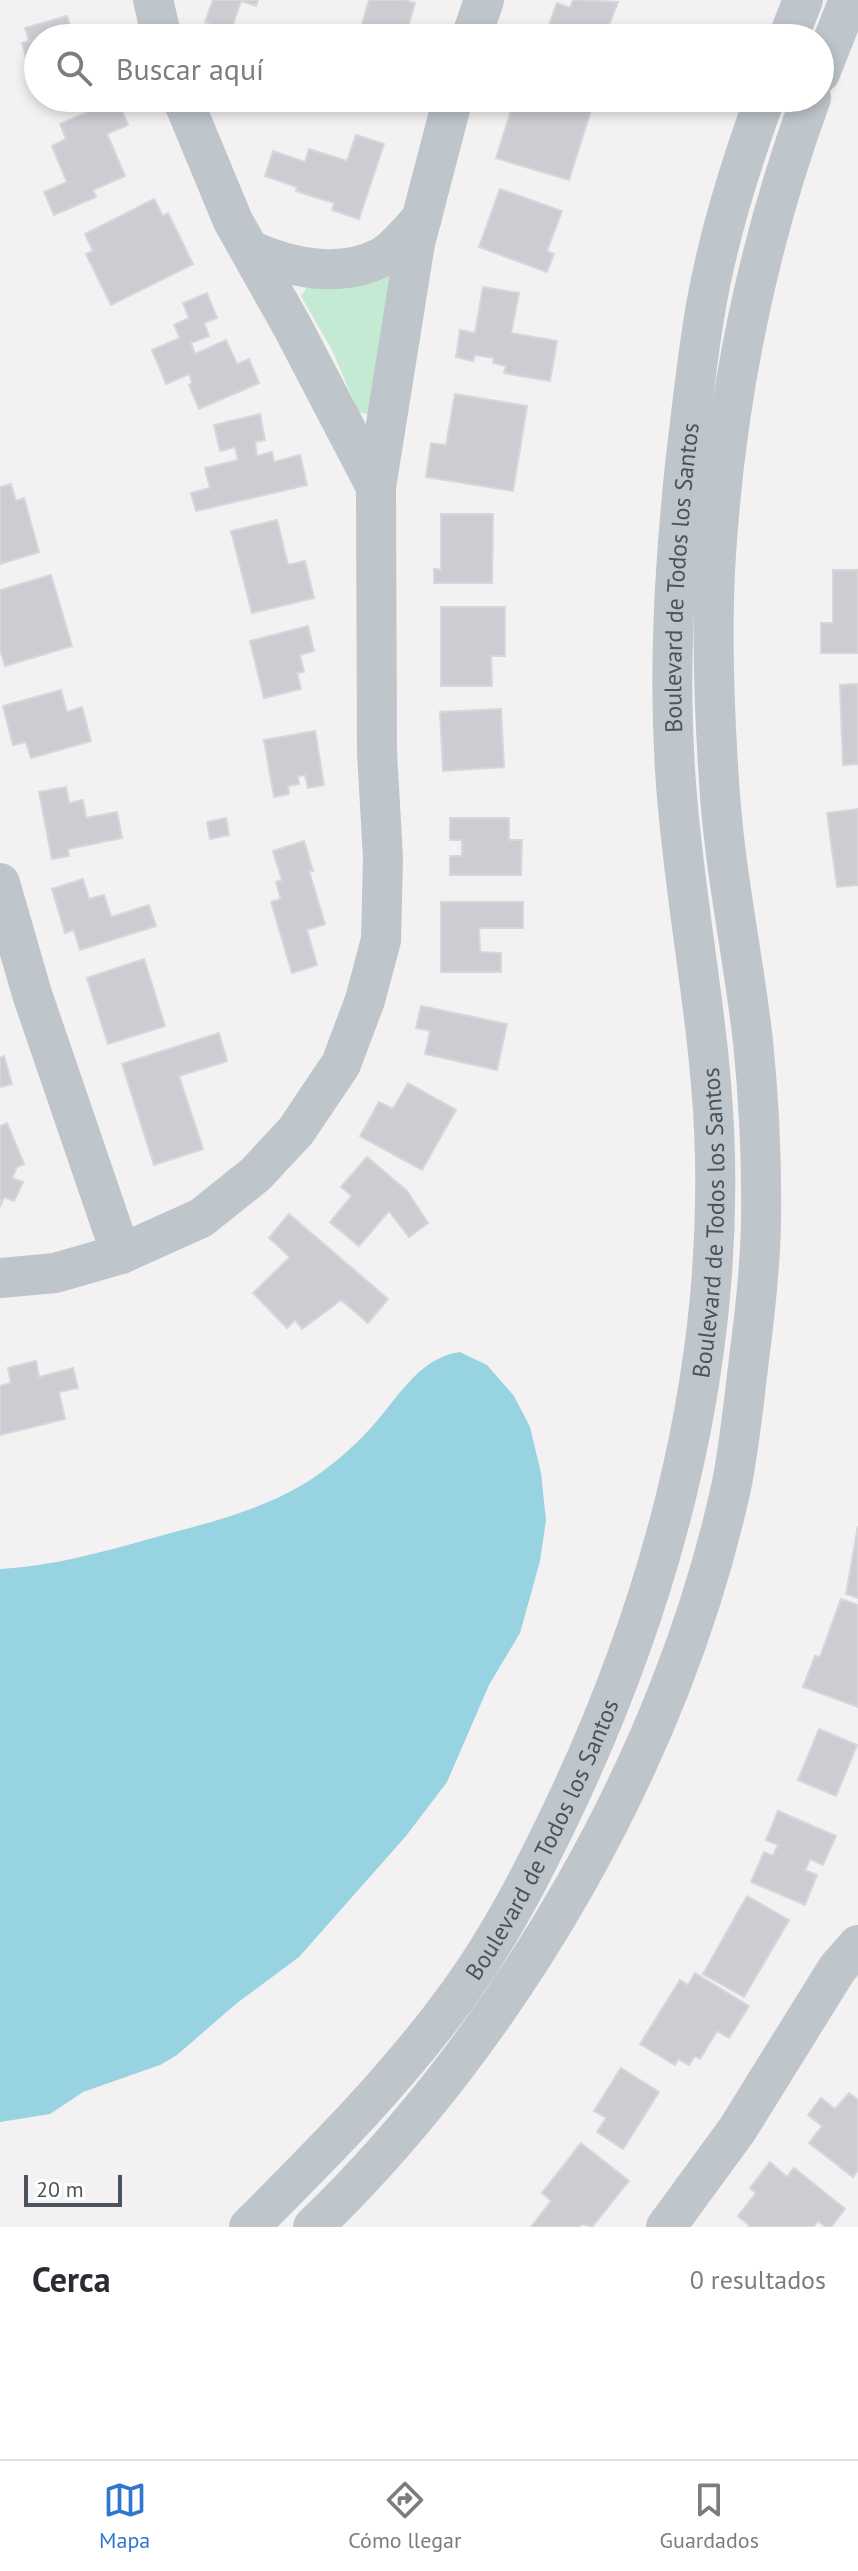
<!DOCTYPE html>
<html lang="es">
<meta charset="utf-8">
<style>
:root{--surface:#fff;--page:#f7f7f7;--text:#2b2b33;--muted:#7c7c81;--line:#e1e1e2;--accent:#3076ce}
body{margin:0;font-family:"PT Sans",sans-serif;background:var(--page);color:var(--text)}
.scale{position:absolute;left:24px;bottom:20px;width:98px;box-sizing:border-box;padding-left:8px;border:4px solid #4b545c;border-top:0;font-size:22px;line-height:28px;white-space:nowrap;color:#4b545c;-webkit-text-stroke:6px #fff;paint-order:stroke}
.list{margin:0;padding:0;list-style:none}
h2{display:flex;justify-content:space-between;align-items:center;height:104px;margin:0;padding:0 32px;font-size:34px}
h2 small{font-size:26px;font-weight:400;color:var(--muted)}
.icon{flex:none;width:44px;height:44px;fill:none;stroke:currentColor;stroke-width:2;stroke-linecap:round;stroke-linejoin:round}
.map{position:relative;flex:none;width:858px;height:2227px;overflow:hidden}
.search{position:absolute;background:var(--surface);box-shadow:0 4px 12px #0003;left:24px;right:24px;top:24px;height:88px;display:flex;align-items:center;gap:20px;box-sizing:border-box;padding:0 28px;border-radius:44px;color:var(--muted);font-size:30px}
.sheet{height:232px;background:var(--surface)}
nav{display:flex;justify-content:space-around;align-items:center;box-sizing:border-box;height:112px;border-top:2px solid var(--line);background:var(--surface);font-size:22px;color:var(--muted)}
nav a{display:grid;justify-items:center;gap:4px}
nav .on{color:var(--accent)}
.map>svg:first-child{display:block}
.green{fill:#c5ead3}
.water{fill:#98d3e2}
.building{fill:#cbcdd2;stroke:#d5d7db;stroke-width:2}
.lines{fill:none;stroke-linecap:round;stroke-linejoin:round}
.minor{stroke:#bec5cb;stroke-width:40}
.labels{text-anchor:middle;dominant-baseline:central;stroke-width:6;stroke-linejoin:round;paint-order:stroke}
.street-label{font-size:24px;fill:#4b545c;stroke:#fff}
</style>
<div class="map">
<svg width="858" height="2227" viewBox="0 0 858 2227">
<rect width="100%" height="100%" fill="#f3f1f1"/>
<path class="green" d="M398,264L368,414L359,413L332,350L301,296L311,281Z"/>
<path class="water" d="M460,1352L487,1365L514,1396L530,1427L541,1473L546,1520L540,1561L520,1633L489,1685L447,1782L406,1836L299,1957L237,2003L177,2055L160,2065L83,2092L50,2114L0,2122V1569C52,1566 99,1553 149,1539C204,1524 262,1511 310,1480C329,1468 350,1450 366,1433C395,1404 416,1358 460,1352Z"/>
<path class="building" d="M213,0H258L256,6L241,1L231,30L205,22Z
M369,0H404L415,3L405,38H358Z
M573,0L618,2L604,38H544L557,3L570,8Z
M67,16L74,38H38V71L36,65L29,67L22,43L29,41L25,28Z
M515,98H575L593,104L569,180L496,158Z
M117,99L128,125L107,134L125,176L93,190L96,197L54,215L44,192L67,182L52,146L66,139L60,124Z
M356,135L384,144L359,219L332,210L334,203L296,191L297,187L265,176L273,151L305,162L309,149L347,161Z
M500,189L562,211L547,251L554,254L547,272L479,247Z
M154,199L163,216L168,213L193,264L111,305L86,254L93,251L85,234Z
M483,287L519,293L511,333L557,341L550,381L504,373L506,366L493,363L494,358L475,355L473,361L456,357L460,330L475,333Z
M207,293L217,318L204,323L209,336L191,343L195,354L226,340L237,364L249,359L259,383L199,409L189,385L192,383L189,374L166,384L152,350L180,338L174,325L189,318L183,303Z
M455,394L527,406L513,491L426,477L431,443L446,445Z
M260,414L265,440L255,442L257,456L272,452L274,462L300,455L307,485L196,511L191,493L210,488L205,468L238,460L235,447L220,451L214,425Z
M11,484L16,501L24,498L39,552L0,564V487Z
M441,514H493L492,583H434V569L441,570Z
M277,520L288,565L305,561L314,598L252,613L231,531Z
M833,570H858V653H821V623H833Z
M51,575L72,646L5,666L0,650V590Z
M441,607H505V656H491L492,686H441Z
M308,626L314,651L300,655L304,672L297,673L301,689L264,698L250,641Z
M858,684V764L843,765L840,685Z
M61,690L67,712L82,707L91,741L31,758L26,742L13,745L3,706Z
M501,709L504,767L443,771L440,712Z
M315,731L324,785L308,788L305,775L298,776L299,784L288,786L289,794L274,797L264,740Z
M66,787L69,803L83,800L86,818L117,812L122,838L68,849L69,856L52,859L39,792Z
M858,809V885L837,887L827,813Z
M226,818L229,835L210,839L207,822Z
M450,818H509V840H522L521,875H450V856H462V840H450Z
M304,841L313,871H309L325,924L307,930L317,965L292,973L271,902L281,899L276,882L282,880L273,851Z
M83,879L89,899L104,895L111,917L149,905L156,926L80,950L74,930L65,933L52,889Z
M441,902H523V928H479L480,952L501,953V972H441Z
M144,959L165,1026L108,1044L87,978Z
M421,1006L507,1024L497,1070L425,1054L430,1031L416,1028Z
M219,1033L227,1061L179,1076L203,1149L154,1165L122,1064Z
M4,1056L12,1084L0,1087V1058Z
M408,1083L456,1110L422,1170L360,1136L379,1102L393,1109Z
M7,1123L24,1164L17,1167L12,1178L23,1182L14,1201L4,1197L0,1207V1126Z
M367,1157L407,1191L428,1223L409,1237L389,1211L359,1246L330,1222L352,1196L341,1187Z
M289,1214L388,1299L368,1323L341,1300L302,1329L295,1320L287,1328L253,1293L290,1257L269,1238Z
M36,1361L39,1377L73,1368L78,1388L59,1392L65,1419L0,1435V1386L11,1383L8,1368Z
M858,1526V1598L846,1594Z
M841,1599L858,1605V1707L803,1687L815,1656L820,1657Z
M819,1729L857,1745L836,1796L798,1780Z
M778,1811L836,1836L823,1865L810,1859L805,1870L817,1875L805,1905L751,1882L764,1852L773,1856L778,1845L766,1840Z
M747,1896L789,1920L744,1997L703,1974Z
M695,1973L749,2006L729,2038L717,2031L700,2059L695,2056L689,2065L678,2059L675,2065L640,2044L680,1980L688,1985Z
M621,2068L659,2092L623,2149L597,2132L606,2118L594,2111Z
M849,2093L858,2100V2170L853,2177L809,2143L822,2126L808,2115L821,2098L835,2109Z
M581,2143L629,2181L592,2227L582,2224L579,2227H531L551,2201L542,2193Z
M770,2162L787,2177L794,2168L845,2209L831,2227H826L818,2221L813,2227H748L749,2225L738,2216L756,2193L750,2188Z"/>
<g class="lines">
<g class="minor">
<path d="M153,0L162,38"/>
<path d="M471,38L484,0"/>
<path d="M788,38L803,0"/>
<path d="M820,73L849,0"/>
<path d="M250,250C290,268 340,279 382,257C397,248 410,231 422,218"/>
<path d="M376,487L415,243L453,98"/>
<path d="M0,883L32,994L121,1254"/>
<path d="M0,1278L55,1273L121,1254L201,1218L256,1174L296,1131L341,1064L365,1000L381,940L383,858L377,752L376,487L292,326L233,221L182,98"/>
<path id="s1" d="M249,2227C325,2151 400,2076 462,1989C500,1936 530,1878 558,1820C657,1615 720,1388 715,1159C713,1033 685,910 676,784C668,677 674,572 685,465C691,416 696,367 704,318C716,243 739,169 765,98"/>
<path d="M313,2227C512,2035 674,1754 732,1483C740,1442 744,1400 749,1359C755,1314 760,1268 761,1223C762,1162 759,1101 753,1041C743,954 724,868 719,781C714,706 711,629 716,554C726,399 758,243 811,98"/>
<path d="M666,2227L737,2130L837,1969L858,1945"/>
</g>
</g>
<g class="labels">
<g class="street-label">
<text stroke="none"><textPath href="#s1" startOffset="1784">Boulevard de Todos los Santos</textPath></text>
<text stroke="none"><textPath href="#s1" startOffset="1136">Boulevard de Todos los Santos</textPath></text>
<text stroke="none"><textPath href="#s1" startOffset="490">Boulevard de Todos los Santos</textPath></text>
</g>
</g>
</svg>
<div class="scale">20 m</div>
<div class="search"><svg class="icon" aria-label="search" viewBox="0 0 24 24"><circle cx="10" cy="10" r="6"/><path d="M15 15l6 6"/></svg>Buscar aquí</div>
</div>
<section class="sheet">
<h2>Cerca<small>0 resultados</small></h2>
<ul class="list">
</ul>
</section>
<nav>
<a class="on"><svg class="icon" aria-label="map" viewBox="0 0 24 24"><path d="M3 6l6-2 6 2 6-2v14l-6 2-6-2-6 2zM9 4v14M15 6v14"/></svg>Mapa</a>
<a><svg class="icon" aria-label="directions" viewBox="0 0 24 24"><path d="M12 3l9 9-9 9-9-9zM9 14v-3h6M13 9l2 2-2 2"/></svg>Cómo llegar</a>
<a><svg class="icon" aria-label="saved" viewBox="0 0 24 24"><path d="M7 4h10v16l-5-4-5 4z"/></svg>Guardados</a>
</nav>
